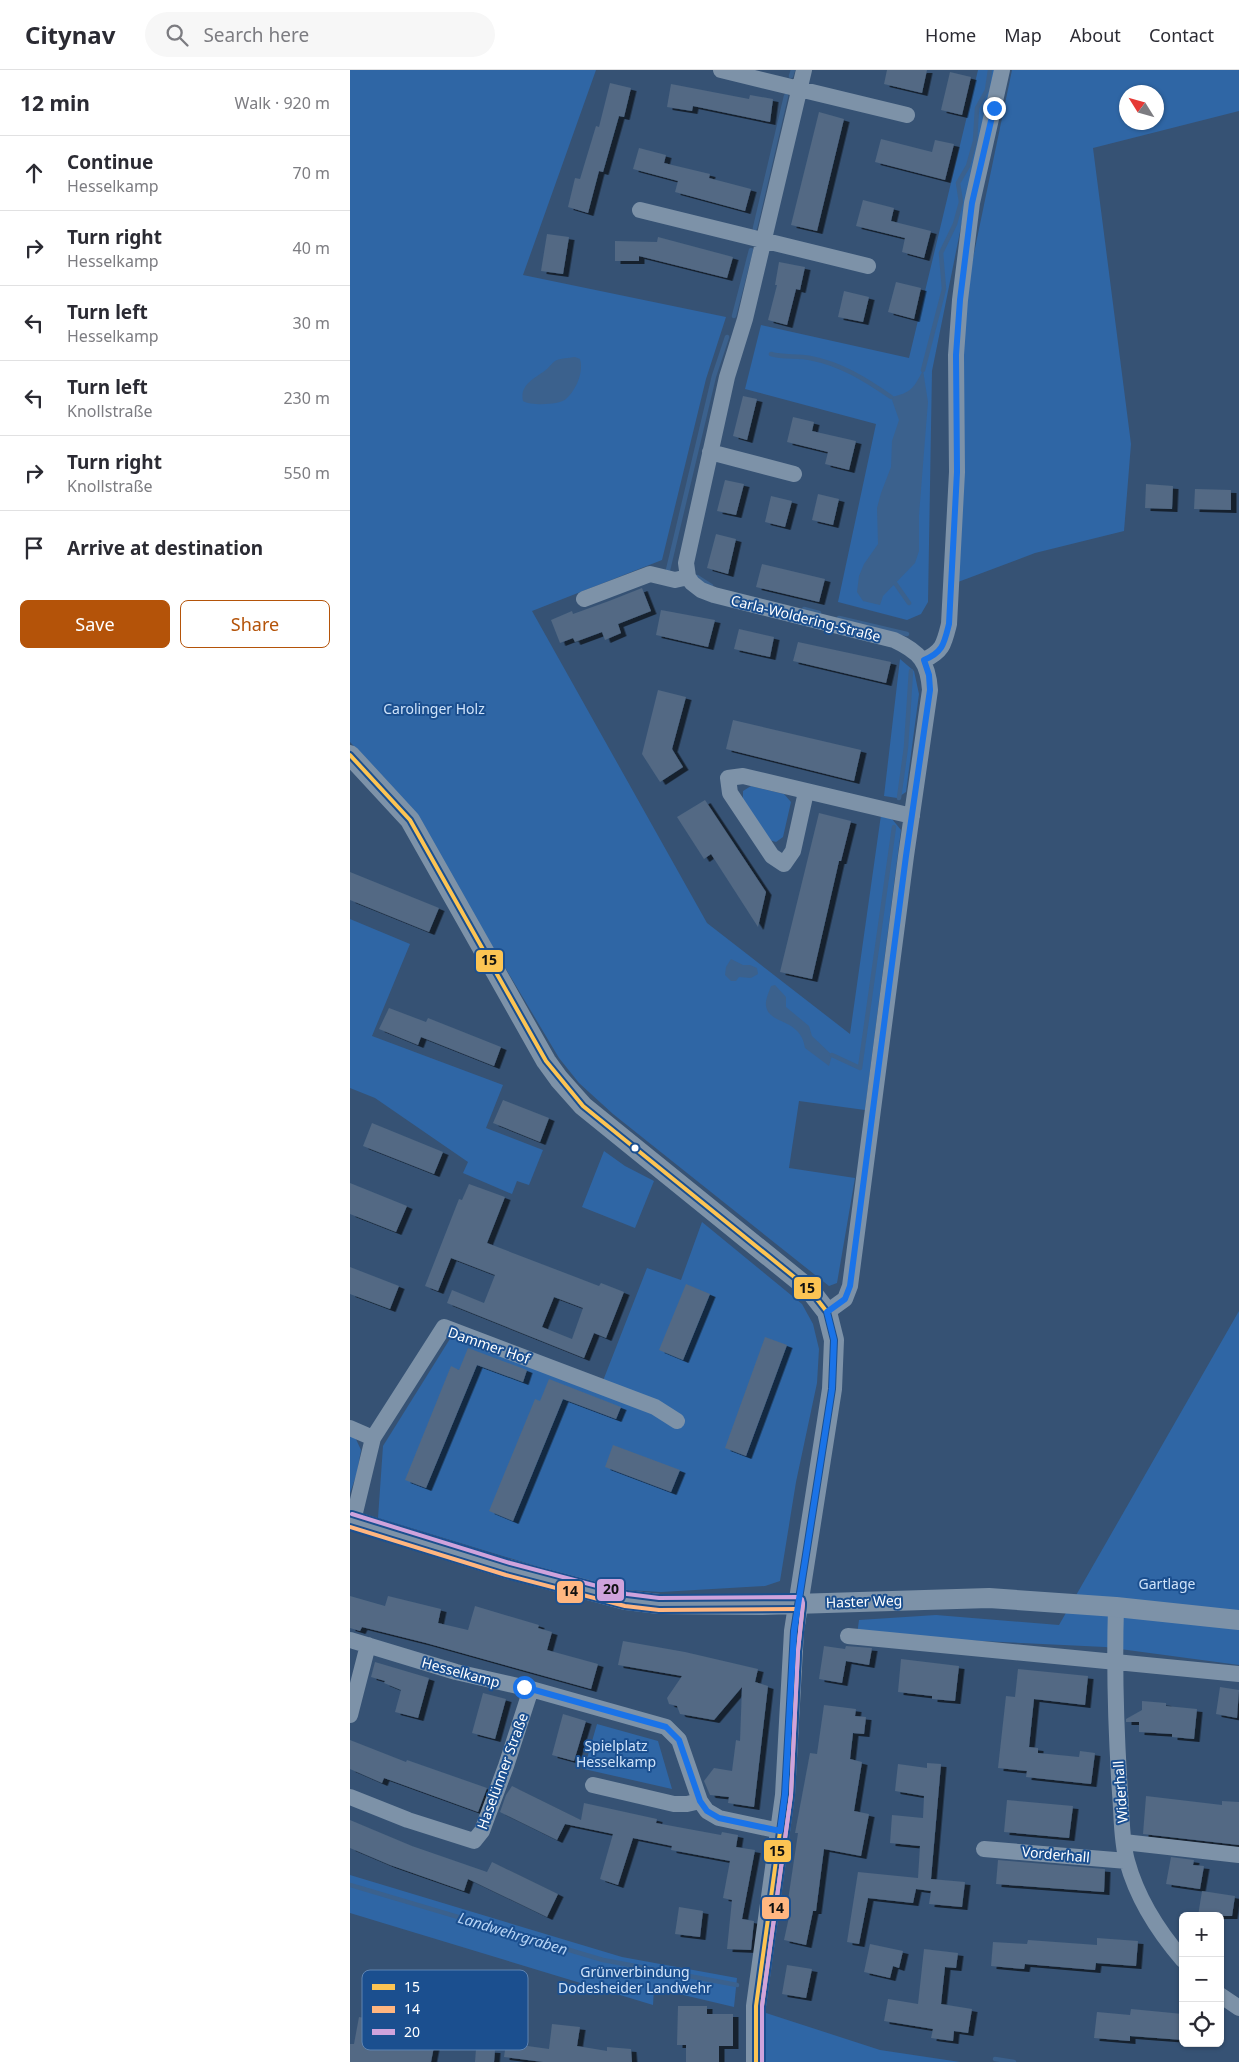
<!DOCTYPE html>
<meta charset="utf-8">
<style>
:root{--surface:#fff;--page:#f7f7f7;--text:#2b2b33;--muted:#7c7c81;--line:#e1e1e2;--accent:#b45309}
body{margin:0;font-family:"Noto Sans",sans-serif;background:var(--page);color:var(--text)}
.controls{position:absolute;right:15px;bottom:15px;display:grid;overflow:hidden;border-radius:8px;box-shadow:0 1px 4px #0004}
.controls button{width:45px;height:45px;display:grid;place-items:center;padding:0;border:0;border-bottom:1px solid var(--line);background:var(--surface);color:var(--text);font:25px sans-serif}
.compass{position:absolute;left:769px;top:15px;width:45px;height:45px;border-radius:50%;background:var(--surface);box-shadow:0 1px 4px #0004;rotate:307deg}
.stop{position:absolute;width:15px;height:15px;margin:-11px;border:4px solid #1a73e8;border-radius:50%;background:#fff}
.stop.end{background:#1a73e8;border-color:#fff;box-shadow:0 1px 5px #0008}
.list{margin:0;padding:0;list-style:none}
h2{display:flex;justify-content:space-between;align-items:center;height:65px;margin:0;padding:0 20px;font-size:21px}
h2 small{font-size:16px;font-weight:400;color:var(--muted)}
.list li{display:grid;grid-template-columns:32px 1fr auto;gap:15px;align-items:center;box-sizing:border-box;height:75px;padding:0 20px;border-top:1px solid var(--line)}
.list b{display:block;font-size:19px;white-space:nowrap}
.list p{margin:0;font-size:16px;white-space:nowrap;color:var(--muted)}
.list em{font-size:16px;font-style:normal;color:var(--muted)}
.actions{display:flex;gap:10px;padding:15px 20px}
.actions a{flex:1;padding:11px 0;border:1px solid var(--accent);border-radius:8px;text-align:center;font-size:18px;color:var(--accent)}
.actions .main{background:var(--accent);color:#fff}
.icon{flex:none;width:28px;height:28px;fill:none;stroke:currentColor;stroke-width:2;stroke-linecap:round;stroke-linejoin:round}
.map{position:relative;flex:none;width:889px;height:1992px;overflow:hidden}
header{display:flex;align-items:center;gap:30px;box-sizing:border-box;height:70px;padding:0 25px;background:var(--surface);border-bottom:1px solid var(--line)}
header strong{font-size:24px}
nav{display:flex;gap:28px;margin-inline-start:auto;font-size:18px}
.search{width:350px;height:45px;background:var(--page);display:flex;align-items:center;gap:12px;box-sizing:border-box;padding:0 18px;border-radius:28px;color:var(--muted);font-size:19px}
main{display:flex}
aside{flex:1;background:var(--surface)}
.map>svg:first-child{display:block}
.green{fill:#2f66a5;fill-rule:evenodd}
.water{fill:#3b618d}
.lines{fill:none;stroke-linecap:round;stroke-linejoin:round}
.stream{stroke:#3b618d;stroke-width:4.5}
.building{fill:#526984;fill-rule:evenodd;filter:url(#shadow)}
.minor{stroke:#7d92a8;stroke-width:16}
.tertiary{stroke:#7d92a8;stroke-width:20}
.bus-1-casing{stroke:#1b4f8f;stroke-width:8}
.bus-2-casing{stroke:#1b4f8f;stroke-width:8}
.bus-3-casing{stroke:#1b4f8f;stroke-width:8}
.bus-1{stroke:#fcc453;stroke-width:4}
.bus-2{stroke:#ffb680;stroke-width:4}
.bus-3{stroke:#cfa3dc;stroke-width:4}
.route{stroke:#1a73e8;stroke-width:6}
.bus-dot{fill:#fff;stroke:#1b4f8f;stroke-width:2}
.labels{text-anchor:middle;dominant-baseline:central;stroke-width:4;stroke-linejoin:round;paint-order:stroke}
.street-label{font-size:14px;fill:#fff;stroke:#1b4f8f}
.park-label{font-size:14px;fill:#cfe3fa;stroke:#1b4f8f}
.water-label{font-size:15px;font-style:italic;fill:#b5d3f5;stroke:#1b4f8f}
.key{fill:#1b4f8f;stroke:#5f84b1;stroke-width:1}
.key-label{font-size:14px;fill:#fff}
.line-badge{stroke:#1b4f8f;stroke-width:2}
.pale-badge-label{font-size:14px;text-anchor:middle;font-weight:bold;fill:#111}
</style>
<header>
<strong>Citynav</strong>
<div class="search"><svg class="icon" aria-label="search" viewBox="0 0 24 24"><circle cx="10" cy="10" r="6"/><path d="M15 15l6 6"/></svg>Search here</div>
<nav><a>Home</a><a>Map</a><a>About</a><a>Contact</a></nav>
</header>
<main>
<aside>
<h2>12 min<small>Walk · 920 m</small></h2>
<ul class="list">
<li><svg class="icon" aria-label="ahead" viewBox="0 0 24 24"><path d="M12 20V5M6 11l6-6 6 6"/></svg><div><b>Continue</b><p>Hesselkamp</p></div><em>70 m</em></li>
<li><svg class="icon" aria-label="right" viewBox="0 0 24 24"><path d="M7 20v-9h11M14 6l5 5-5 5"/></svg><div><b>Turn right</b><p>Hesselkamp</p></div><em>40 m</em></li>
<li><svg class="icon" aria-label="left" viewBox="0 0 24 24"><path d="M17 20v-9H6M10 6l-5 5 5 5"/></svg><div><b>Turn left</b><p>Hesselkamp</p></div><em>30 m</em></li>
<li><svg class="icon" aria-label="left" viewBox="0 0 24 24"><path d="M17 20v-9H6M10 6l-5 5 5 5"/></svg><div><b>Turn left</b><p>Knollstraße</p></div><em>230 m</em></li>
<li><svg class="icon" aria-label="right" viewBox="0 0 24 24"><path d="M7 20v-9h11M14 6l5 5-5 5"/></svg><div><b>Turn right</b><p>Knollstraße</p></div><em>550 m</em></li>
<li><svg class="icon" aria-label="arrive" viewBox="0 0 24 24"><path d="M6 21V4h12l-3 4 3 4H6"/></svg><div><b>Arrive at destination</b></div></li>
</ul>
<div class="actions"><a class="main">Save</a><a>Share</a></div>
</aside>
<div class="map">
<svg width="889" height="1992" viewBox="0 0 889 1992">
<defs>
<filter id="shadow"><feDropShadow dx="5.5" dy="3" stdDeviation="0" flood-color="#0009"/></filter>
</defs>
<rect width="100%" height="100%" fill="#365274"/>
<path class="green" d="M0,0H246L173,205L376,247L356,309L312,490L182,541L357,853L500,964L531,745L542,749L551,760L515,1040L449,1031L439,1098L505,1108L487,1213L479,1216L263,1044L229,1013L209,988L57,733L0,672Z
M628,0H647L616,132L582,301L578,532L571,544L557,550L488,532L526,354L395,319L411,255L559,288Z
M662,0H889V41L743,78L781,374L774,461L685,483L608,512L613,236ZM776,22H806V52H776Z
M550,589L564,601L569,624L556,722L547,728L534,726Z
M401,716L434,724L441,732L433,767L426,772L419,770L393,730V721Z
M0,849L60,874L22,966L153,1015L136,1058L193,1080L179,1115L167,1111L162,1124L113,1103L118,1092L25,1028L0,1018Z
M254,1081L275,1096L304,1111L285,1158L232,1137Z
M352,1152L452,1234L463,1254L469,1279L467,1313L446,1412L430,1511L415,1516L311,1522L277,1520L238,1512L28,1448L33,1376L103,1264L249,1321L297,1198L331,1210Z
M889,1241V1595L755,1577L507,1565L509,1550L586,1545L709,1555Z
M0,1363L4,1365L11,1380L7,1403L0,1423Z
M247,1654L308,1671L322,1719L234,1699Z
M0,1805L272,1887L387,1908L384,1937L304,1918L303,1935L0,1843Z
M416,1943L530,1980L610,1992H416Z"/>
<path class="water" d="M225,287L230,289C234,302 226,320 216,329C209,335 181,336 173,331C169,314 186,308 197,299C200,296 202,293 205,291C210,288 219,288 225,287Z
M573,300L578,332L569,445V481L565,493L533,526L530,535L513,531L507,522L509,506L514,494L528,474L527,438L531,423L541,397L542,371L549,350L541,327C561,323 564,318 573,300Z
M381,889L393,895H400L407,898L408,904L401,908L389,907L386,911H381L375,905L376,897Z
M425,915L436,927V937L459,956L462,966L482,985L479,996L455,978C451,948 419,955 416,936C415,930 419,922 421,916Z"/>
<g class="lines">
<path class="stream" d="M441,6L443,0
M405,158L436,26
M384,246L401,180
M421,284C434,288 447,285 460,288C491,294 515,309 541,327
M573,300L594,219L591,183L605,154L611,132L608,113L618,96L625,71L627,38L637,20L640,0
M318,500L364,306L377,267
M347,507L361,516
M545,513L559,533
M454,539L469,543
M489,548L557,564
M549,728L556,677L561,601
M482,985L510,998L544,757
M0,1815L253,1890L387,1915
M645,1989L664,1992"/>
</g>
<path class="building" d="M537,0H577L572,23L534,14Z
M600,2L621,7L612,45L591,40Z
M260,13L281,18L274,47L269,46L253,102L249,101L238,143L218,137L225,108L230,109L246,56L249,57Z
M321,14L399,29L400,25L423,29L420,52L343,36L342,41L317,37Z
M469,42L494,49L467,161L441,155Z
M531,69L582,82L585,70L604,74L595,110L525,92Z
M289,78L316,85L314,93L360,104L359,108L401,119L395,141L325,122L328,111L283,99Z
M513,130L544,138L541,151L581,161L574,188L552,182L555,168L506,156Z
M197,164L219,167L213,204L191,201Z
M308,167L383,187L377,208L289,186V191H265V171L307,172Z
M429,192L455,197L450,220L446,219L437,255L418,250L427,215H425Z
M546,212L571,218L564,249L538,242Z
M494,221L519,227L513,252L488,247Z
M393,326L407,329L397,370L383,366Z
M443,347L464,352L462,361L506,371L499,400L475,394L478,382L437,372Z
M375,410L394,414L386,445L367,441Z
M796,414L823,416L822,439L795,438Z
M845,419L881,420V440L844,439Z
M468,424L489,429L483,455L462,450Z
M421,426L442,431L435,457L415,452Z
M366,464L386,469L378,504L357,498Z
M412,494L475,509L469,532L406,517Z
M292,518L301,541L268,554L271,563L255,570L252,562L225,572L223,568L210,573L201,550L222,541L223,544L259,531Z
M311,540L365,550L358,577L306,565Z
M389,559L424,567L420,587L384,579Z
M448,572L541,592L536,613L443,591Z
M308,620L336,627L322,679L333,697L310,712L292,684Z
M383,650L511,680L504,711L376,679Z
M355,730L416,822L408,857L361,784L354,789L327,747Z
M469,743L501,751L491,791H489L462,909L430,902Z
M0,802L89,838L79,862L0,830Z
M39,938L76,952L78,948L151,977L144,996L71,967L68,975L29,959Z
M153,1030L199,1048L190,1072L143,1053Z
M22,1053L93,1082L84,1104L13,1076Z
M0,1113L57,1136L46,1162L0,1144Z
M119,1114L155,1127L137,1173L249,1216L251,1213L274,1222L256,1268L244,1263L234,1288L97,1233L102,1220L134,1233L145,1205L101,1188L88,1221L75,1216L109,1129L112,1130ZM204,1227L233,1238L222,1269L192,1257Z
M0,1197L49,1216L40,1239L0,1224Z
M336,1214L360,1224L333,1290L309,1280Z
M415,1267L437,1275L396,1386L375,1378Z
M118,1278L177,1300L173,1312L127,1295L76,1418L55,1410L101,1296L109,1300Z
M199,1309L271,1337L266,1349L213,1329L163,1451L139,1441L185,1329L190,1331Z
M263,1375L330,1400L321,1422L255,1397Z
M0,1526L35,1536L38,1526L91,1539L88,1553L118,1560L125,1536L189,1555L188,1558L202,1562L197,1580L248,1594L241,1619L76,1573L12,1557L10,1561L0,1558Z
M273,1571L335,1582L408,1599L405,1612L418,1616L404,1737L378,1733L379,1727L360,1725L354,1711L364,1698L382,1701L386,1670L390,1671L392,1617L364,1650L330,1644L327,1636L319,1634L317,1628L332,1606L268,1595Z
M474,1576L495,1579L496,1576L522,1578L519,1595L496,1591L492,1613L469,1609Z
M551,1589L609,1596L605,1631L582,1629V1626L548,1622Z
M25,1592L79,1608L68,1648L45,1642L51,1620L34,1613L35,1611L21,1607Z
M668,1599L738,1606L735,1635L684,1629L679,1677L688,1678V1683L729,1687L730,1681L745,1683L741,1714L676,1707L677,1701L648,1698L656,1626L665,1627Z
M870,1617L889,1620L887,1648L866,1644Z
M133,1623L156,1629L145,1669L122,1663Z
M792,1631L816,1633V1636L847,1639L844,1669L822,1667V1664L789,1662V1652H776V1649L792,1640Z
M474,1635L506,1639L505,1646L516,1647L514,1664L503,1663L500,1689L512,1692L504,1741L519,1744L511,1786L474,1779L466,1841H463L456,1875L434,1870L441,1838L437,1837L448,1763H445L460,1683L467,1684Z
M213,1644L236,1651L224,1691L202,1685Z
M0,1670L56,1692L57,1690L137,1718L128,1742L34,1708L32,1713L0,1699Z
M577,1693L591,1694L581,1809L615,1812L612,1837L579,1834L581,1821L566,1819L563,1833L518,1828L509,1874L497,1872L508,1802L568,1808L570,1776L540,1773L542,1745L573,1748L574,1726L545,1721L548,1694L577,1698Z
M162,1716L231,1750L234,1733L307,1749L306,1753L371,1765L372,1762L388,1765L386,1777L405,1780L392,1849L404,1851L401,1880L377,1879L382,1830L373,1828L380,1791L321,1780L322,1776L283,1768L268,1815L250,1809L263,1764L215,1754L207,1770L150,1742L156,1725Z
M796,1726L872,1735V1731L889,1732V1775L793,1764Z
M657,1730L723,1736L719,1768L654,1762Z
M0,1750L62,1776L137,1802L142,1792L208,1824L197,1847L118,1809L114,1821L40,1795L0,1778Z
M821,1787L844,1790L843,1795L854,1796L850,1819L816,1814Z
M648,1790L755,1799L754,1822L646,1814Z
M852,1821L885,1826L882,1846H848Z
M329,1837L353,1841L350,1867L325,1864Z
M747,1868L788,1871L786,1896L746,1893L745,1900L675,1894L674,1899L641,1896L643,1872L677,1874L678,1870L747,1875Z
M520,1874L553,1881L549,1898L543,1896L540,1908L514,1902Z
M574,1879L608,1883L606,1898L595,1897L591,1934L622,1939L618,1963L604,1961L603,1971L581,1968L583,1959L534,1951L538,1929L568,1934Z
M437,1895L462,1899L456,1928L432,1924Z
M328,1936H357V1944H383V1976H369V1992H336V1975H327Z
M781,1939L833,1944V1970L780,1966V1971L744,1968L747,1942L780,1945Z
M9,1947L87,1961L81,1992H0V1974H4Z
M202,1954L230,1957L227,1976L257,1981V1977L281,1979L282,1992H193L154,1987L156,1973L199,1979Z
M126,1979L145,1980L144,1992H125Z"/>
<g class="lines">
<path class="minor" d="M371,0L557,45
M454,0L395,249L377,307L336,493L338,507L342,513L351,520L364,525L544,570C570,582 578,592 580,620L556,786L500,1216L495,1229L477,1242
M290,140L518,196
M360,382L444,404
M234,529L300,504L325,510L338,507
M574,590C593,581 594,574 599,554L607,402L606,285L610,230L622,133L652,0
M456,722L443,781L434,794L422,786L380,723L378,708L393,706L562,746
M0,1358L23,1368
M3,1451L23,1368L94,1257L305,1337L327,1351
M766,1537C764,1600 766,1661 770,1723C772,1745 771,1770 777,1791C787,1828 808,1861 833,1890
M498,1566L889,1604
M0,1570L106,1602L181,1619L316,1657L329,1670L350,1731L357,1741L369,1748L430,1761
M0,1645L18,1575
M243,1715L324,1734H337L350,1731
M0,1727L58,1750L124,1771L132,1761L156,1696L181,1619
M774,1772L889,1785
M634,1779L777,1791
M870,1925L889,1938"/>
<path class="tertiary" d="M0,685L60,750L196,991L209,1009L233,1036L459,1219L477,1242L484,1270L482,1319L444,1561L435,1725L406,1936V1992
M0,1450L158,1499L276,1530L309,1534L412,1535L639,1528L766,1537L889,1550"/>
<g class="bus-1-casing">
<path id="bus-1" d="M0,685L60,750L196,991L233,1036L459,1219L477,1242L484,1270L482,1319L444,1561L435,1725L406,1936V1992"/>
</g>
<g class="bus-2-casing">
<path id="bus-2" d="M0,1457L156,1505L275,1536L309,1540L447,1539
M412,1992V1936L441,1725L448,1581L453,1534"/>
</g>
<g class="bus-3-casing">
<path id="bus-3" d="M2,1444L160,1493L277,1524L309,1528L447,1527L452,1529L453,1533L448,1581L441,1725L412,1936V1992"/>
</g>
<use href="#bus-1" class="bus-1"/>
<use href="#bus-2" class="bus-2"/>
<use href="#bus-3" class="bus-3"/>
</g>
<g class="lines">
<path class="route" d="M174,1617L316,1657L329,1670L350,1731L357,1741L369,1748L430,1761L435,1724L444,1561L482,1319L484,1270L477,1242L495,1229L500,1216L556,786L580,620L579,605L574,590C593,582 594,574 599,554L607,402L606,285L610,230L622,133L644,38"/>
</g>
<circle class="bus-dot" cx="285" cy="1078" r="4.5"/>
<g class="labels">
<g class="street-label">
<text transform="translate(456 548) rotate(14)">Carla-Woldering-Straße</text>
<text transform="translate(139 1275) rotate(19)">Dammer Hof</text>
<text transform="translate(514 1531) rotate(-2)">Haster Weg</text>
<text transform="translate(111 1602) rotate(15)">Hesselkamp</text>
<text transform="translate(152 1701) rotate(-70)">Haselünner Straße</text>
<text transform="translate(770 1722) rotate(-94)">Widerhall</text>
<text transform="translate(706 1784) rotate(5)">Vorderhall</text>
</g>
<g class="park-label">
<text x="84" y="638">Carolinger Holz</text>
<text x="817" y="1513">Gartlage</text>
<text x="266" y="1675">Spielplatz<tspan x="266" dy="16">Hesselkamp</tspan></text>
<text x="285" y="1901">Grünverbindung<tspan x="285" dy="16">Dodesheider Landwehr</tspan></text>
</g>
<g class="water-label">
<text transform="translate(163 1863) rotate(17)">Landwehrgraben</text>
</g>
</g>
<rect x="12" y="1900" width="166" height="80" rx="8" class="key"/>
<rect x="22" y="1914" width="23" height="6" fill="#fcc453"/>
<rect x="22" y="1936" width="23" height="7" fill="#ffb680"/>
<rect x="22" y="1959" width="23" height="6" fill="#cfa3dc"/>
<g class="key-label">
<text x="54" y="1922">15</text>
<text x="54" y="1944">14</text>
<text x="54" y="1967">20</text>
</g>
<g class="line-badge">
<rect x="125" y="879" width="29" height="24" rx="5" fill="#fcc453"/>
<rect x="443" y="1206" width="29" height="24" rx="5" fill="#fcc453"/>
<rect x="246" y="1508" width="29" height="24" rx="5" fill="#cfa3dc"/>
<rect x="206" y="1510" width="28" height="24" rx="5" fill="#ffb680"/>
<rect x="413" y="1769" width="29" height="24" rx="5" fill="#fcc453"/>
<rect x="411" y="1826" width="29" height="24" rx="5" fill="#ffb680"/>
</g>
<g class="pale-badge-label">
<text x="139" y="895">15</text>
<text x="457" y="1223">15</text>
<text x="261" y="1524">20</text>
<text x="220" y="1526">14</text>
<text x="427" y="1786">15</text>
<text x="426" y="1843">14</text>
</g>
</svg>
<div class="controls">
<button>+</button>
<button>−</button>
<button><svg class="icon" aria-label="locate" viewBox="0 0 24 24"><circle cx="12" cy="12" r="6"/><path d="M12 2v4M12 18v4M2 12h4M18 12h4"/></svg></button>
</div>
<svg class="compass" viewBox="-18 -18 36 36"><path d="M0-13l5 13h-10z" fill="#e53935"/><path d="M0 13l5-13h-10z" fill="#7c7c81"/></svg>
<div class="stop" style="left:174px;top:1617px"></div>
<div class="stop end" style="left:644px;top:38px"></div>
</div>
</main>
